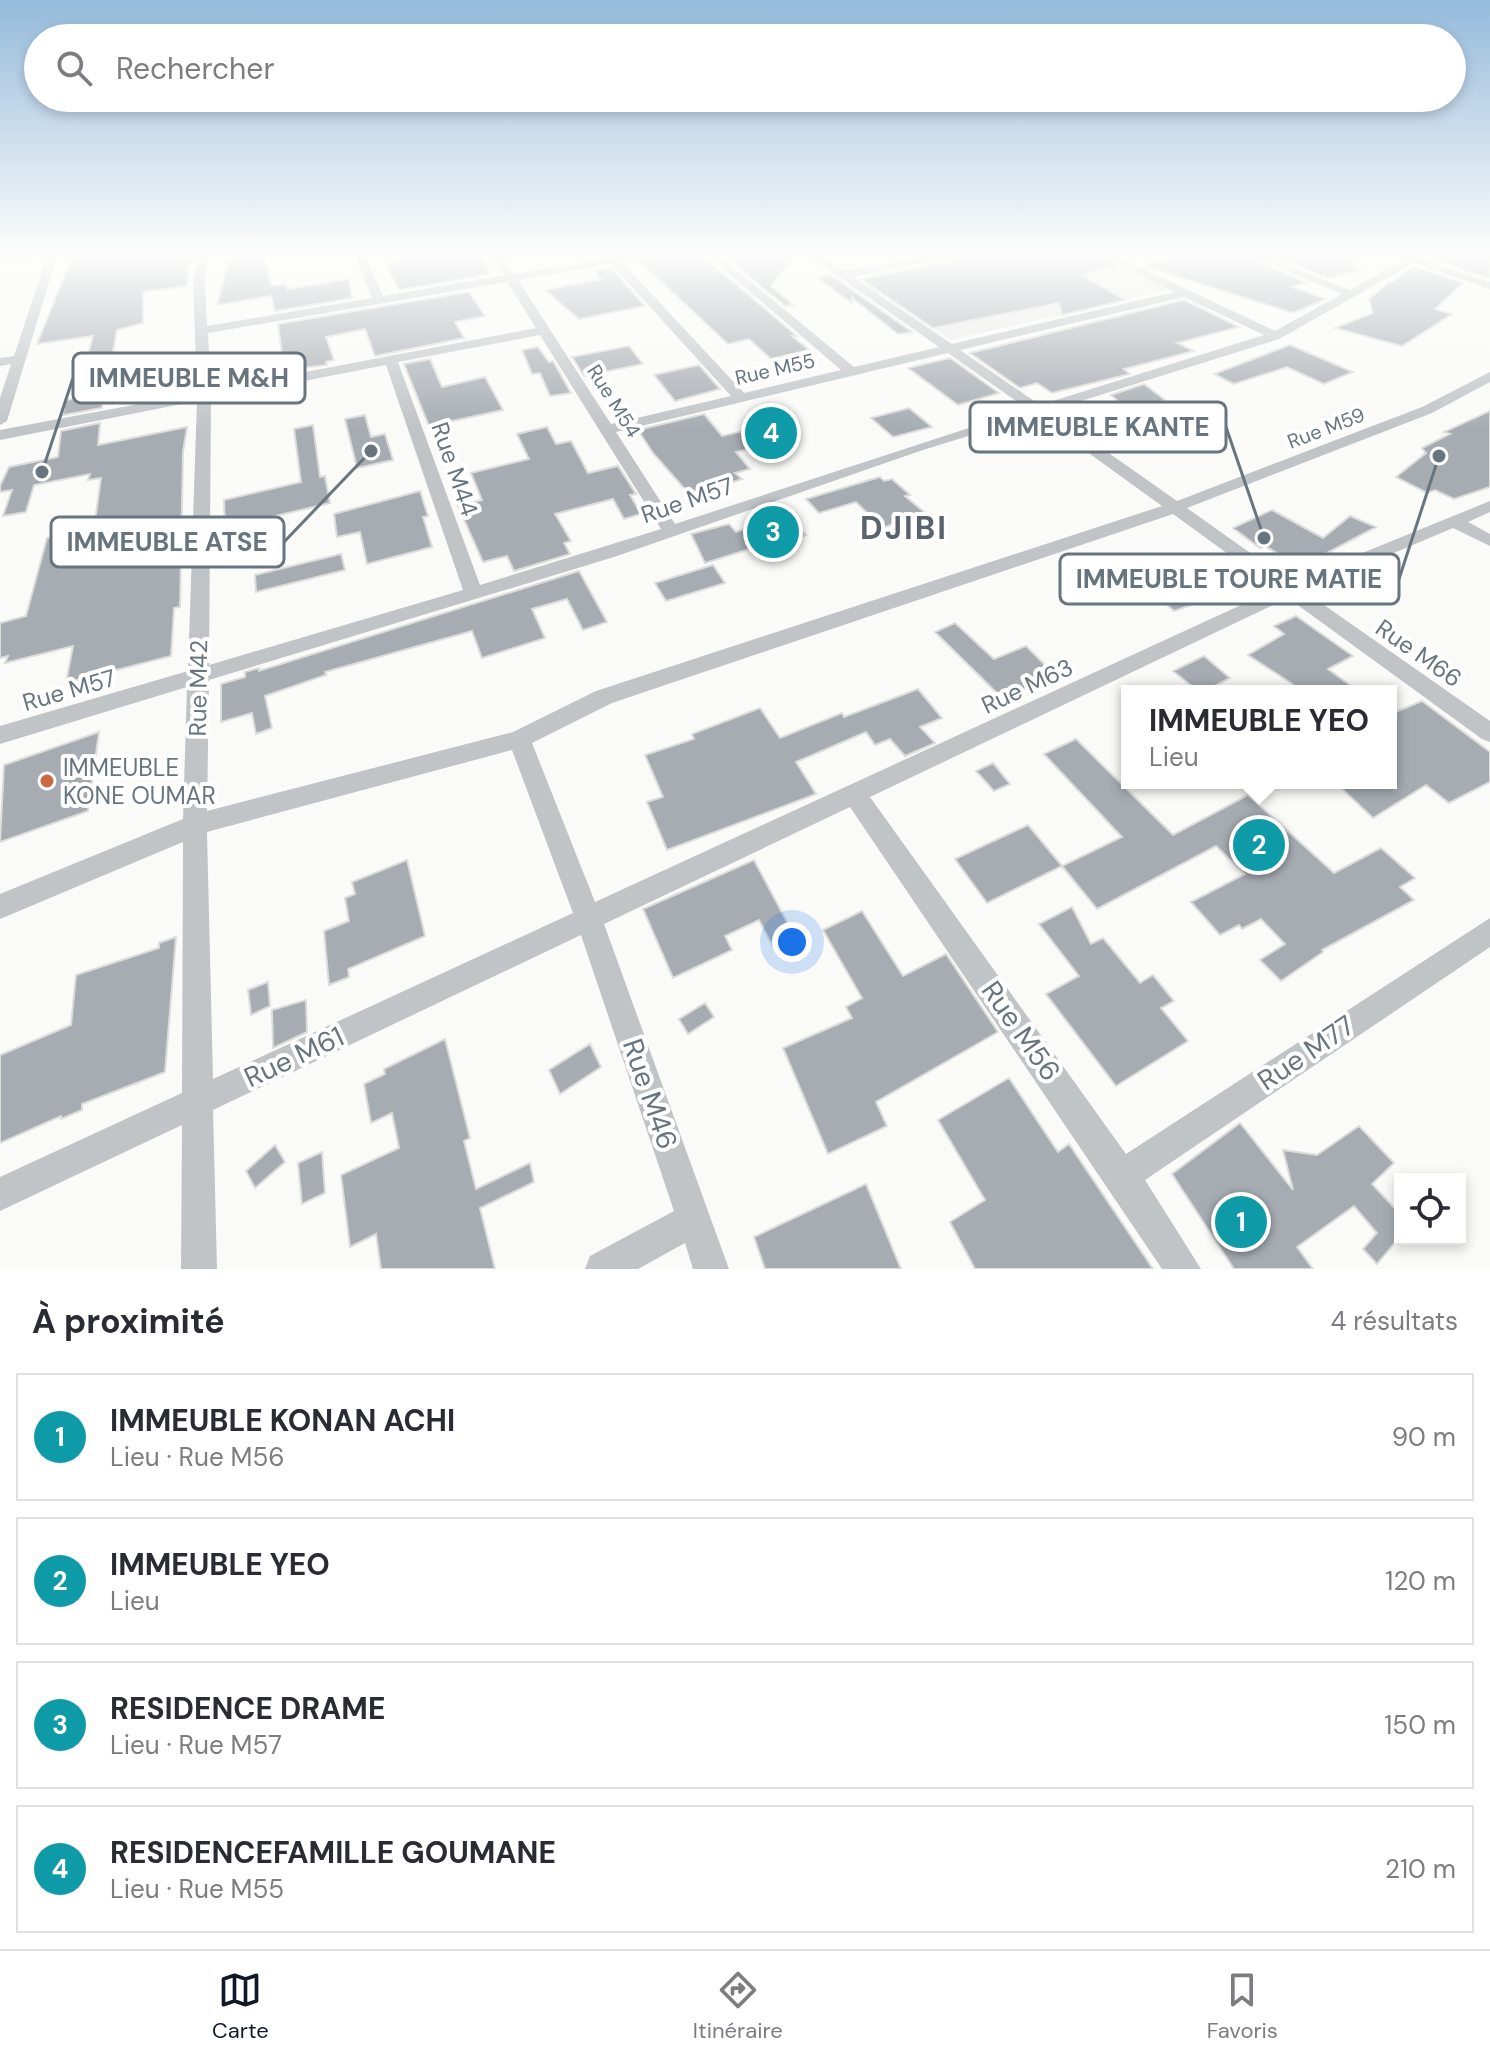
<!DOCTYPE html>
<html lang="fr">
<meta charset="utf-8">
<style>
:root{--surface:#fff;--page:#f7f7f7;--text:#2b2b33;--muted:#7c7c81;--line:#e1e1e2;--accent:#111827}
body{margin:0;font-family:"DM Sans",sans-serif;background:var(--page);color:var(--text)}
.controls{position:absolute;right:24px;bottom:24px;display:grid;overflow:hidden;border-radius:0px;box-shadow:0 4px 12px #0003}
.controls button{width:72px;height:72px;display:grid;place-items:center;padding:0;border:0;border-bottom:2px solid var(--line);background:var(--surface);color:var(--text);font:40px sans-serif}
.you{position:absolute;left:792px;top:942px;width:28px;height:28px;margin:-20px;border:6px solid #fff;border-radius:50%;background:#1a73e8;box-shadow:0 0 0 12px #1a73e833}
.badge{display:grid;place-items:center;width:52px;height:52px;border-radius:50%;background:var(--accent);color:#fff;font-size:26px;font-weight:700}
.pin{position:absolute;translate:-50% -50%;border:4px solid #fff;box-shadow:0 2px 8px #0006}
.popup{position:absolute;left:1121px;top:685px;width:276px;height:104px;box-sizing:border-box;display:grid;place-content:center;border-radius:0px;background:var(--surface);filter:drop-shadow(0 2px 6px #0005);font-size:26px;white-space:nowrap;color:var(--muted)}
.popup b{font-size:30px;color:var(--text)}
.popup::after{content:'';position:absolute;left:50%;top:100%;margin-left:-16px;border:16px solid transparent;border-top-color:var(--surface)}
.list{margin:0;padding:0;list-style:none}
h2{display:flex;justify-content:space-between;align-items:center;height:104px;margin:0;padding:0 32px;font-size:34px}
h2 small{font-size:26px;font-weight:400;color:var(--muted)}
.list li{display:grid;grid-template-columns:52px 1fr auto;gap:24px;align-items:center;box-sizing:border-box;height:128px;margin:0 16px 16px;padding:0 16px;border:2px solid var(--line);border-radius:0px}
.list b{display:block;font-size:30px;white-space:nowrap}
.list p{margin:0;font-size:26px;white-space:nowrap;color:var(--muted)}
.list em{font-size:26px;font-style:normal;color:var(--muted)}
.icon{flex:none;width:44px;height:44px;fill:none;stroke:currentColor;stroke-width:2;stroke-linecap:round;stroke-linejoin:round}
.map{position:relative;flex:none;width:1490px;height:1269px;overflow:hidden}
.search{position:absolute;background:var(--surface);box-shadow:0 4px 12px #0003;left:24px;right:24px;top:24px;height:88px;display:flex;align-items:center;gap:20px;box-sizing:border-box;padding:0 28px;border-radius:44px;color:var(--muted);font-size:30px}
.sheet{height:680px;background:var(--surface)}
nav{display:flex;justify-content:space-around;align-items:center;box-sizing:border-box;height:112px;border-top:2px solid var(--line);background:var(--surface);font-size:22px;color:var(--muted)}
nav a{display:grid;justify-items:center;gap:4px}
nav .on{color:var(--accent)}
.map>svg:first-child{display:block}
.built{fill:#e8e9e8}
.building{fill:#a6acb2;stroke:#dcdcda;stroke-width:2}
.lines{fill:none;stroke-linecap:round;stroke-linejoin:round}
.street{fill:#c0c4c7;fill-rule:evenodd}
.poi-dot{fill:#ce6744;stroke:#fff;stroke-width:3}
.labels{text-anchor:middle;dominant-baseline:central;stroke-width:8;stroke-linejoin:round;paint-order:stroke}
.far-street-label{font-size:20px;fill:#68757f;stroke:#fff}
.street-label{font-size:24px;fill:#68757f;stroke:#fff}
.poi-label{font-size:24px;fill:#68757f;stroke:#fff;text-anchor:start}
.near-street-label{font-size:28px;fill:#68757f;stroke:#fff}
.district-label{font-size:32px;font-weight:bold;letter-spacing:2px;fill:#5a636b;stroke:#fff}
.leader{fill:none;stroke:#68757f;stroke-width:3}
.callout-dot{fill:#68757f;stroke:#fff;stroke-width:3}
.callout{fill:#fff;stroke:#68757f;stroke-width:3}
.callout-label{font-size:26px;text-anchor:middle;font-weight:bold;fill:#68757f}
</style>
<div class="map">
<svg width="1490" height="1269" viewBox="0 0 1490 1269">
<rect width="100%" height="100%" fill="#fafaf8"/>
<path class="built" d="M985,253H1099L1173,289L950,340L865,275Z"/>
<path class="building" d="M110,253H178L177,260L190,258L187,286L143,292V323L117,330L112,357L86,362L93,336L37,344L72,257Z
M429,253H478L491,274L399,290L385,264L431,256Z
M677,253L694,261L706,259L797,336H792L809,350L771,359L749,339L728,344L639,261Z
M743,253L795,256L771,286L793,305L785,306L733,263Z
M1022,253H1094L1116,266L1082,275L1125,300L1062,315L1059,303L933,328L861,279L990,254L997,258Z
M1216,253H1240L1307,283L1291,287L1326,299L1293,313L1141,265Z
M1263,253H1366L1350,265L1361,270L1328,278Z
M1425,253H1490V279L1423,256Z
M263,256L271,286L286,284L287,289L349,279L352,298L275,311L271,296L217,305L229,260Z
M1414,266L1463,283L1435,309L1452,314L1402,346L1335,328L1373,313L1369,299L1390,281L1393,282Z
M610,267L645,306L579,319L545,290L601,279L594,270Z
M831,275L912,332L898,334L852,298V303L816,277Z
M469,292L485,316L455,322L464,338L375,356L365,329L326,337L334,360L326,362L327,365L284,370L278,324Z
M1184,300L1239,327L1177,343L1194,351L1124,369L1130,374L1052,393L1037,383L1020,388L970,353Z
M1290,345L1353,372L1324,384L1287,367L1234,384L1214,374Z
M629,346L643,364L584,376L572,357Z
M538,347L549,362L553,361L571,393L550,396L540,373L532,374L522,350Z
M950,358L999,393L958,405L908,368Z
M430,359L442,387L485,377L503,410L429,426L404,364Z
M699,365L720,389L675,401L654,375Z
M1144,384L1165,400L1132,414L1111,395Z
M103,395L102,408L63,415L65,400Z
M909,408L932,427L893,437L871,418Z
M1490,411V487L1454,499L1435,490L1427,493L1396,477L1426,453L1422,448L1450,434L1444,432Z
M704,414L722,436L778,423L795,437L736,452L750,469L735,473L742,479L691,496L653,453L638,430Z
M365,415L371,437L385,434L393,460L357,468L345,419Z
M100,423L98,445L187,427L183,452L180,607L174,608L171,656L66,683L73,646L5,663L8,656L0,658V623L26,616L47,538L94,528L101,478L88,480L90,474L34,485L26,512L3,516L12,490L0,492V486L9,467L58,457L61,431Z
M313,425L320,477L325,476L330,503L225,528L224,500L301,482L294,429Z
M547,427L556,444L571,441L588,473L618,466L636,494L630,495L641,514L624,519L613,499L555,514L571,541L564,543L570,554L514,571L507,556L483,562L458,506L482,500L471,473L529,459L517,434Z
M880,477L884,481L892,479L910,495L905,496L924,512L883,528L856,502L819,513L806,499Z
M420,491L428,516L423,517L432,547L367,564L360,532L337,537L334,514Z
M1272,510L1323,538L1350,516L1376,527L1295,570L1294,563L1265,546L1260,548L1233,528Z
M784,514L806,535L760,551L756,547L705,563L691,534L729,524L736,532Z
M341,554L345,570L256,592L255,575Z
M1205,557L1228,573L1234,571L1252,584L1174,611L1147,587L1196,580L1179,567Z
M713,565L725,583L666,601L655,583Z
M579,571L607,622L583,630L567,599L532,609L545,638L482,658L472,631L325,672L326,675L265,696L272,728L256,734L252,713L221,722V684L245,677V672L259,668V671Z
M1296,616L1353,656L1328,669L1358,691H1303L1248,655L1284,634L1274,626Z
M955,623L994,659L1026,646L1056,676L1002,698L935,632Z
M1204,656L1230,678L1205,691H1198L1173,671Z
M918,689L942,718L920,727L935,743L905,756L890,739L875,745L866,732L796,762L816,794L667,850L647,802L663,797L645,755L694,739L692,734L760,708L780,738L842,713L844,717Z
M1422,701L1490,752V782L1449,803L1426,785L1373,818L1336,783H1391V714Z
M99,732L88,811L0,842L4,765Z
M1076,739L1173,835L1248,795L1334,873L1381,848L1415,878L1400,887L1414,900L1322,950L1323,952L1281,981L1260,960L1285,944L1261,919L1242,929L1239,925L1220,935L1191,902L1245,874L1216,846L1097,909L1062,866L1122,837L1044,754Z
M993,763L1010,784L994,791L976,771Z
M1028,825L1062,866L987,903L955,859Z
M407,860L425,936L348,969L349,977L329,985L324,931L349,921L345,898L355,894L352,882Z
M754,860L795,937L773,947L759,920L725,936L732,950L673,978L643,909Z
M1072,907L1091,944L1103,938L1140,983L1153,975L1174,1001L1161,1008L1188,1041L1116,1086L1046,994L1079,976L1039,924Z
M862,911L903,976L946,954L998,1032L876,1102L887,1126L828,1154L783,1048L852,1018L846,1007L862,998L823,930Z
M176,937L165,1072L82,1104V1110L61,1119V1116L0,1143V1055L71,1025L76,975L159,948V943Z
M268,982L270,1006L251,1015L248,990Z
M306,1000L307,1032L273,1048L272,1010Z
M705,1003L714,1017L688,1034L679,1019Z
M445,1039L470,1138L464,1141L476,1189L530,1163L534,1182L480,1208L495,1269H381L376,1234L350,1247L341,1175L399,1148L392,1113L371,1123L364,1084L385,1074L384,1069Z
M590,1044L601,1067L560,1094L549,1070Z
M1009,1078L1058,1152L1069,1144L1153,1269H975L950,1222L985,1200L938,1120Z
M1240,1123L1293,1190L1283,1150L1317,1155L1359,1126L1394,1163L1372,1184L1400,1214V1237L1377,1264L1363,1249L1377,1233L1354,1206L1297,1247L1313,1269H1234L1172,1174Z
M275,1145L285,1162L255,1188L246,1171Z
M322,1152L325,1193L302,1204L298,1163Z
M866,1184L901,1269H765L754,1237Z"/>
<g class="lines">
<path class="street" d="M21,253H58L7,421L0,425V398L11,364L0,366V358L14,356L47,256L0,261V255Z
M200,253H210L205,279L207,326L372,298L354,253H364L383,296L504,275L490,253H500L514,274L638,253H659L622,262L744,393L841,370L705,253H716L854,367L939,347L805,253H816L845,271L945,253H964L959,256L853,277L952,344L1174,292L1097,253H1110L1275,331L1342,294L1243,253H1256L1350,290L1404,260L1389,253H1420V258L1490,282V289L1414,263L1279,339L1049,411L1177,501L1422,407L1490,372V382L1432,413L1187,508L1291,582L1490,501V512L1468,522L1490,534V546L1453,528L1304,591L1490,721V742L1482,739L1288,598L870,797L1126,1154L1490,918V947L1145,1180L1201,1269H1162L850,807L604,924L729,1269H693L685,1243L638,1269H585L590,1256L674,1211L581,935L213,1110L217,1269H181L182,1125L0,1211V1177L182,1093L183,842L0,919V894L183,819L187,687L0,744V726L188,671L197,401L0,440V430L197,393L193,279ZM611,264L731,396L611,424L518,280ZM507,282L536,328L211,390L208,333ZM1184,297L1264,335L1040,405L960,350ZM540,335L661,529L480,585L398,362ZM948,353L1027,409L675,524L616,432ZM386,365L463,590L209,665L211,399ZM1036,415L1162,506L596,691L513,732L207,811L209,680L614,557L920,451ZM1173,514L1276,589L595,902L532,743L612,703ZM512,750L573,913L213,1079L207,832Z"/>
</g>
<linearGradient id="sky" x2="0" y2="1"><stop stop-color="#95badb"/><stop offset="0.59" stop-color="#fdfdfc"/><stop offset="1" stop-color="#fdfdfc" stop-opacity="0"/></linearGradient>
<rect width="1490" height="430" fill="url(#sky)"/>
<circle class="poi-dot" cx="47" cy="781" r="8"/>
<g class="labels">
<g class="far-street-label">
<text transform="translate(775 369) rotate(-13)">Rue M55</text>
<text transform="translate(614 401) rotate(58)">Rue M54</text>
<text transform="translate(1326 428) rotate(-21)">Rue M59</text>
</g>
<g class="street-label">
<text transform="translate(455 469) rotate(71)">Rue M44</text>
<text transform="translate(687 500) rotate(-19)">Rue M57</text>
<text transform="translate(1419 653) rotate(35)">Rue M66</text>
<text transform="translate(1027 686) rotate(-25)">Rue M63</text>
<text transform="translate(198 688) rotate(-89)">Rue M42</text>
<text transform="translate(69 690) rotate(-16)">Rue M57</text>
</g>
<g class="poi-label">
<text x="63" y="767">IMMEUBLE<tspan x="63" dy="28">KONE OUMAR</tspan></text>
</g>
<g class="near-street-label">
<text transform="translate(1021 1031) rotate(55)">Rue M56</text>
<text transform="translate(1306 1053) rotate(-34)">Rue M77</text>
<text transform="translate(294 1057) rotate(-25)">Rue M61</text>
<text transform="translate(650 1094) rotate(71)">Rue M46</text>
</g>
<g class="district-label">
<text x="904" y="528">DJIBI</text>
</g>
</g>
<path class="leader" d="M42 472L73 378M1264 538L1226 427M371 451L284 542M1439 456L1399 579"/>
<g class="callout-dot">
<circle cx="42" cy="472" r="8"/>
<circle cx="1264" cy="538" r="8"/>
<circle cx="371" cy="451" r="8"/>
<circle cx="1439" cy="456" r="8"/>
</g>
<g class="callout">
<rect x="73" y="353" width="232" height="50" rx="8"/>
<rect x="970" y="402" width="256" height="50" rx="8"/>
<rect x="51" y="517" width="233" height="50" rx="8"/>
<rect x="1060" y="554" width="339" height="50" rx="8"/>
</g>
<g class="callout-label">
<text x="189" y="387">IMMEUBLE M&amp;H</text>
<text x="1098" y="436">IMMEUBLE KANTE</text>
<text x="167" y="551">IMMEUBLE ATSE</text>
<text x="1229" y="588">IMMEUBLE TOURE MATIE</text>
</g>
</svg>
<div class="controls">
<button><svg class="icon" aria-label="locate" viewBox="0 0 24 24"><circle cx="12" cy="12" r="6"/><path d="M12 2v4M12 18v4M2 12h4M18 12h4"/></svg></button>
</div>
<div class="you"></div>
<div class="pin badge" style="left:1241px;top:1222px;background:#0f9aa8">1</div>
<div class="pin badge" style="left:1259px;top:845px;background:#0f9aa8">2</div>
<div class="popup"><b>IMMEUBLE YEO</b>Lieu</div>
<div class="pin badge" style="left:773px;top:532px;background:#0f9aa8">3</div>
<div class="pin badge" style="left:771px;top:433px;background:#0f9aa8">4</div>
<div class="search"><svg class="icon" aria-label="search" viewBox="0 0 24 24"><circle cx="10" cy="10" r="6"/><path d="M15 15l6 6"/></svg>Rechercher</div>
</div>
<section class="sheet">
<h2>À proximité<small>4 résultats</small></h2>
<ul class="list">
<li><span class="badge" style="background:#0f9aa8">1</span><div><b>IMMEUBLE KONAN ACHI</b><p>Lieu · Rue M56</p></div><em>90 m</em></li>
<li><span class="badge" style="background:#0f9aa8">2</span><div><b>IMMEUBLE YEO</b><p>Lieu</p></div><em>120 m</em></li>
<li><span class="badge" style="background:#0f9aa8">3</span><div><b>RESIDENCE DRAME</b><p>Lieu · Rue M57</p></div><em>150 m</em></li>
<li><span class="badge" style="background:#0f9aa8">4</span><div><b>RESIDENCEFAMILLE GOUMANE</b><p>Lieu · Rue M55</p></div><em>210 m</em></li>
</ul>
</section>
<nav>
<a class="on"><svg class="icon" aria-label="map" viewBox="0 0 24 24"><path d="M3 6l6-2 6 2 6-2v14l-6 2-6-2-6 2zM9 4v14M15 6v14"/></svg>Carte</a>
<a><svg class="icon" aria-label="directions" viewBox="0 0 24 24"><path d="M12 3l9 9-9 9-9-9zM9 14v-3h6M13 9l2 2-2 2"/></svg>Itinéraire</a>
<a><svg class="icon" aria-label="saved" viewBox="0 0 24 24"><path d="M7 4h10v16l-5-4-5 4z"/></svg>Favoris</a>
</nav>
